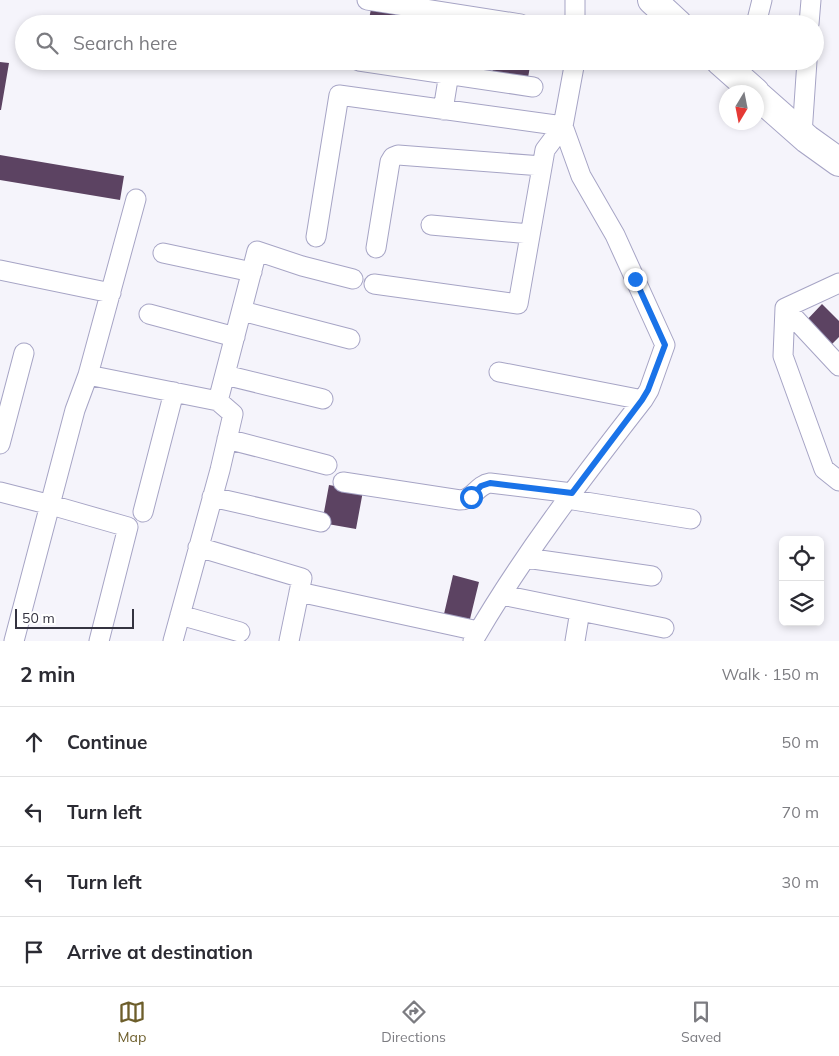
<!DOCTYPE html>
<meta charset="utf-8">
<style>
:root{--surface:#fff;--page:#f2f2f3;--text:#2b2b33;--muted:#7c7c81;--line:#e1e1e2;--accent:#6d5e2b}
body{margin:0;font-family:Mulish,sans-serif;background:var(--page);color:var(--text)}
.controls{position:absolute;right:15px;bottom:15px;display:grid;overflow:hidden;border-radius:8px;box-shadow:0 2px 8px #0003}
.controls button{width:45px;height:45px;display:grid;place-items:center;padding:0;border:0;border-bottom:1px solid var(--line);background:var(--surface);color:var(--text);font:25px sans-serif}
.compass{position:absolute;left:719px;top:85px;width:45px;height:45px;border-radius:50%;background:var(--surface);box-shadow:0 2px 8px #0003;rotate:190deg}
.scale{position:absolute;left:15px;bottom:12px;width:119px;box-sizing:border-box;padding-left:5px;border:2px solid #343340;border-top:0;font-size:14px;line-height:18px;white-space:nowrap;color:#343340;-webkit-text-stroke:4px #fff;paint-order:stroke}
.stop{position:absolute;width:15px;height:15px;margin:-11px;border:4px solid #1a73e8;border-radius:50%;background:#fff}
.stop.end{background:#1a73e8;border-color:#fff;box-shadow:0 1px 5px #0008}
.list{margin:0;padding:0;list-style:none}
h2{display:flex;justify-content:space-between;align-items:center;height:65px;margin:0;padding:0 20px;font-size:21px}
h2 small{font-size:16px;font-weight:400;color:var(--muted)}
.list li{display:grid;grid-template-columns:32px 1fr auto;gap:15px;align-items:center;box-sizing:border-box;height:70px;padding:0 20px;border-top:1px solid var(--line)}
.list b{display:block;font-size:19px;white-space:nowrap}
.list em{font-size:16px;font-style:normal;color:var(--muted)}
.icon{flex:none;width:28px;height:28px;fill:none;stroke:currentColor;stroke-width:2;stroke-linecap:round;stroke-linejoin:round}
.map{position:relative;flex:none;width:839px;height:641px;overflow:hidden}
.search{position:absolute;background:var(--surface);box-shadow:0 2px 8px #0003;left:15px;right:15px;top:15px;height:55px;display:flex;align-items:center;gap:12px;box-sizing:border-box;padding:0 18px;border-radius:28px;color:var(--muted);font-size:19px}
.sheet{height:345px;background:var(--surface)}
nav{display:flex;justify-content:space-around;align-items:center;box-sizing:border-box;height:70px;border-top:1px solid var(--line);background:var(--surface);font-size:14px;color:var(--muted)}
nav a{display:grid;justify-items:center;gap:2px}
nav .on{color:var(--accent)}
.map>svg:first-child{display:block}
.building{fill:#5c4362}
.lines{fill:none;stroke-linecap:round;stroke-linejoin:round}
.street-casing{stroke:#a6a4c5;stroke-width:21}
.secondary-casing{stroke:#a6a4c5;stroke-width:30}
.street{stroke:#fff;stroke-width:19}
.secondary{stroke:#fff;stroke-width:28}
.route{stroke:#1a73e8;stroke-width:6}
</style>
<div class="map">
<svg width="839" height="641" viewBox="0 0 839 641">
<rect width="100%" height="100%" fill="#f5f4fb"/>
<path class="building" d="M371,9L408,15L406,24H368Z
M285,19L304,23V24H284Z
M495,61H531L527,83L491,77Z
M0,62L9,63L1,110H0Z
M0,155L124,176L120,200L0,180Z
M822,304L839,321V337L830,346L804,323Z
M329,485L363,491L356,529L322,523Z
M453,575L479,582L470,619L444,614Z"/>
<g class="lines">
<g class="street-casing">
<path id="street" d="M367,0L521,24
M575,0V24
M756,24L762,0
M809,24L811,0
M359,61L533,87
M443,110L451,61
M802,134L807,61
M431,225L530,234
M316,237L339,95L563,126
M376,248L390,162L393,157L398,155L542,166
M163,253L252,272
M0,270L111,293
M839,283L785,308L783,356L824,469L839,481
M374,284L518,304L545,150L563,126L575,61
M785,308L839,366
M242,311L350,339
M149,314L235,337
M499,372L643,400
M88,375L136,199
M225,375L323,399
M227,439L327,465
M0,444L24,353
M343,482L460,500C474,500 476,485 490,483L572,493
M0,492L51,505L128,527L99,641
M212,497L321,522
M567,499L691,519
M143,512L174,392
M198,547L302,578L289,641
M526,558L652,576
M299,592L478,631
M502,595L664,628
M180,615L240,632
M14,641L75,410L88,375L218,401L257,251L302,266L353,279
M173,641L220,470L233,414L218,401
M473,641C522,556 583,477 643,400L649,390L665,345L615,235L581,176L563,126
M575,641L580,611"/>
</g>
<g class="secondary-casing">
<path id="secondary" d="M652,0L678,24
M720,61L755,92
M756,94L807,139L839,162"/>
</g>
<use href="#street" class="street"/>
<use href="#secondary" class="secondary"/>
</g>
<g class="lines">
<path class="route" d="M471,497L481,486L490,483L572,493L642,400L648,390L665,345L635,279"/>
</g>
</svg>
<div class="controls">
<button><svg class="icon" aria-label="locate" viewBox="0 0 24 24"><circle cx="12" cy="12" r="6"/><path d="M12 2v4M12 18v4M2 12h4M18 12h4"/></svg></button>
<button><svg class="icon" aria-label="layers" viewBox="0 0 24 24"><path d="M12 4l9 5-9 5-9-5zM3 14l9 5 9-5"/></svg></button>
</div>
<svg class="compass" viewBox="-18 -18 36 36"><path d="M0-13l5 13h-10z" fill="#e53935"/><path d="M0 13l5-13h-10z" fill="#7c7c81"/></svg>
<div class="scale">50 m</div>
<div class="stop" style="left:471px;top:497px"></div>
<div class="stop end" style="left:635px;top:279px"></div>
<div class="search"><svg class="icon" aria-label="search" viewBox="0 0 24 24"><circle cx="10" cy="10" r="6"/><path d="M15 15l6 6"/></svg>Search here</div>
</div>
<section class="sheet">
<h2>2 min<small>Walk · 150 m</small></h2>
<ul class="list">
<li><svg class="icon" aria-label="ahead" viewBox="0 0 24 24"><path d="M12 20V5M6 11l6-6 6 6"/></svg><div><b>Continue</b></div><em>50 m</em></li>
<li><svg class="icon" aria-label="left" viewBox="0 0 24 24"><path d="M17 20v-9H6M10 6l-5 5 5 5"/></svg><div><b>Turn left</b></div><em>70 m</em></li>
<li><svg class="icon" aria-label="left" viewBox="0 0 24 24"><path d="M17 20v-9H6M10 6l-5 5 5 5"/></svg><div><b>Turn left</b></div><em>30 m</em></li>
<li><svg class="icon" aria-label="arrive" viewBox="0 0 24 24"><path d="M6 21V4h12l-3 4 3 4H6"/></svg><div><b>Arrive at destination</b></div></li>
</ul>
</section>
<nav>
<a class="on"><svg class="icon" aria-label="map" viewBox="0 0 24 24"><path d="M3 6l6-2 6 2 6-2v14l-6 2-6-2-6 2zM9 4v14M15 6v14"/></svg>Map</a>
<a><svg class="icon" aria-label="directions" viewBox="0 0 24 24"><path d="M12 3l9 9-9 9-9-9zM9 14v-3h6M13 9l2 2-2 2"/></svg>Directions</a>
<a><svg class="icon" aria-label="saved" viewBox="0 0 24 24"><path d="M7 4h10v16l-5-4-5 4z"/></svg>Saved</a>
</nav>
